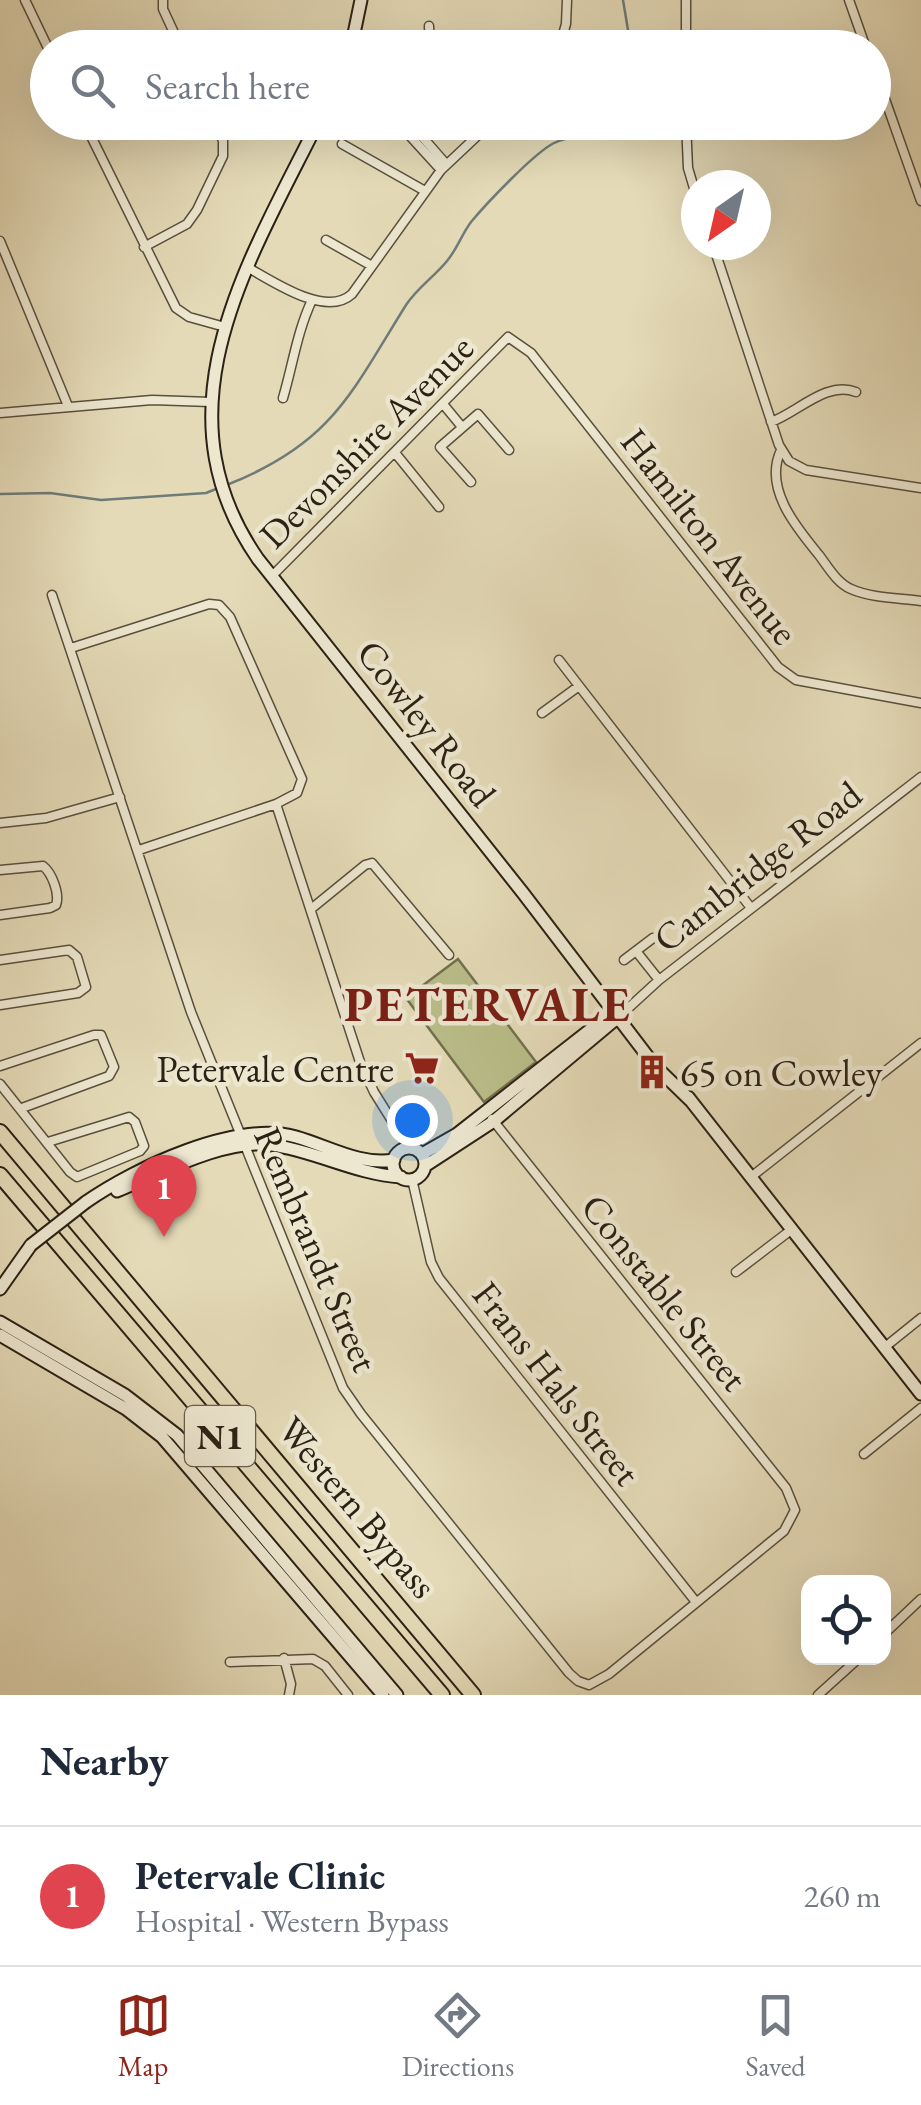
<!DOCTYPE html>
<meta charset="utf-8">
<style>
:root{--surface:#fff;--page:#f2f2f3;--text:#1f2937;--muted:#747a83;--line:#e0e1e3;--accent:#8f2418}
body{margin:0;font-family:"EB Garamond",serif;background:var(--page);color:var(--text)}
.controls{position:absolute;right:30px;bottom:30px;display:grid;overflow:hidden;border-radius:20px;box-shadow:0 10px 40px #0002}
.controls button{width:90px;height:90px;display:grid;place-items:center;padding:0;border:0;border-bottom:2px solid var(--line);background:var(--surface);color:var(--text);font:50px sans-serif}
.compass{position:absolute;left:681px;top:170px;width:90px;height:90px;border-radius:50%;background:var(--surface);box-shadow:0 10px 40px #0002;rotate:214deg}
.you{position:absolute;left:412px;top:1120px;width:35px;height:35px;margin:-25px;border:8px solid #fff;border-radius:50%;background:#1a73e8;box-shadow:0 0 0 15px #1a73e833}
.badge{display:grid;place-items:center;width:65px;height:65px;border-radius:50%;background:var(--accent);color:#fff;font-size:32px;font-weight:700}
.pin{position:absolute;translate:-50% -82px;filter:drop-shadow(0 2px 5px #0008)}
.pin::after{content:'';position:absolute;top:52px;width:35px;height:30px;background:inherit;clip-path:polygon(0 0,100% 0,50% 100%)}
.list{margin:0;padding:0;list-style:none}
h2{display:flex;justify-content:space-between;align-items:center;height:130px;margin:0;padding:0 40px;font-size:42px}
h2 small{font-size:32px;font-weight:400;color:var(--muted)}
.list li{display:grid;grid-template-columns:65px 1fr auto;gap:30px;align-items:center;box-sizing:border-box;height:140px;padding:0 40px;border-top:2px solid var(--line)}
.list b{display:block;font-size:38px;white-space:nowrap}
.list p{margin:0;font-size:32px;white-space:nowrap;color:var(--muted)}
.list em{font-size:32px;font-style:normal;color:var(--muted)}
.icon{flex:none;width:55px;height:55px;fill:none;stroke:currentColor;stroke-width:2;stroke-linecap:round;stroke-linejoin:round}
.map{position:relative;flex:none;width:921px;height:1695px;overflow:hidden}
.search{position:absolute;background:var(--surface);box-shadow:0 10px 40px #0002;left:30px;right:30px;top:30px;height:110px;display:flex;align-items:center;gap:25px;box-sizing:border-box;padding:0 35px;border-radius:55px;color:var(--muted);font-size:38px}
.sheet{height:270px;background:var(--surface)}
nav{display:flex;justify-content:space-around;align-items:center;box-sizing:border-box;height:140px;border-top:2px solid var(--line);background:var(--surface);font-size:28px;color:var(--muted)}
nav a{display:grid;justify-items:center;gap:5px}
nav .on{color:var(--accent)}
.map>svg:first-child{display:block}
.green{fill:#babe8a;stroke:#72704f;stroke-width:2.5}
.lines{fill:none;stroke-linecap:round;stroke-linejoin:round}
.stream{stroke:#6f7b78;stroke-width:2.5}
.street-casing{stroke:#594f3d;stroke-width:11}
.secondary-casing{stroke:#2b2114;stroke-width:15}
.highway-casing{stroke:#2b2114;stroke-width:18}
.street{stroke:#ede7d0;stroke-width:8}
.secondary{stroke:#ede7d0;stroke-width:11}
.highway{stroke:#e4dab7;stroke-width:14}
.secondary-bridge-casing{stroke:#2b2114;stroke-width:15;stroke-linecap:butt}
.secondary-bridge{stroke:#ede7d0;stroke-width:11}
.labels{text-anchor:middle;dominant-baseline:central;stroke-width:9;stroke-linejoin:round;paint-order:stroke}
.shield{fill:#ede7d0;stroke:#655c4c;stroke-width:2.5}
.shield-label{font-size:35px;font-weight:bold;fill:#2b2114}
.street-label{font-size:38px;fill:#2b2114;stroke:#ede7d0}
.poi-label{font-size:38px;fill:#2b2114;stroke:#ede7d0;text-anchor:end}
.district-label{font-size:48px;font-weight:bold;letter-spacing:2.5px;fill:#7a1f14;stroke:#ede7d0}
</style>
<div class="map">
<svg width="921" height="1695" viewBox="0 0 921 1695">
<rect width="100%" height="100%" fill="#e4dab7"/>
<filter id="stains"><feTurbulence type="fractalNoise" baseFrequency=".002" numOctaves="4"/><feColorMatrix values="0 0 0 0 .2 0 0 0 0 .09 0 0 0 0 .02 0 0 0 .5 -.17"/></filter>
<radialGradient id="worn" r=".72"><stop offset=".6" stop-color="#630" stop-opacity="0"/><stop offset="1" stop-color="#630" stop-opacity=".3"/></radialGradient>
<path class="green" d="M458,959L536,1062L484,1102L406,998Z"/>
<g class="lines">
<path class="stream" d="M623,0L631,48
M229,484C332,443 351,393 406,305C418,287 434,277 447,261C457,249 462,234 471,222C486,204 534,153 554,143C577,132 590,142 617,122
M0,494L50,493L101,500L206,493L221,487"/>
<g class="street-casing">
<path id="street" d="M25,0L48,48
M163,0V9L181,48
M686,0V48
M849,0L866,48
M429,26L430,48
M559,48L566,24L567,0
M874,68L921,201
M84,122L176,308L189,317L225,327
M387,122L410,136L441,170
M417,122L419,133L446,164
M686,122L688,168L696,195
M342,144L425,191
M326,240L372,266
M0,241L68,406
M713,245L779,445L789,461L806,470L921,488
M144,247L187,224L197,210L223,156V141L216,122
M247,267C274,282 326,318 352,294L441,170L492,122
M283,398C293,364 297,332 312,300
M443,404L462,427
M0,413L152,400L211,402
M771,422C797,413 827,380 856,392
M781,450C763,488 796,527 819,555C828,567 837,583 851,589C871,598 899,598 921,601
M396,454L439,507
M471,482L440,447L478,414L509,450
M272,576L508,337L531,353L778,667L796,680L921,703
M52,595L191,1012L343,1388L361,1414L569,1673L578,1681L589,1685L609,1674L784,1531L795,1510L786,1488L492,1119
M71,648L209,604L219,605L230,617L302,779L297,793L276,804L139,850
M559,660L751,908
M542,713L579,686
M276,804L360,1062L374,1092L409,1148
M0,823L46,818L120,797
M0,870L43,866C52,873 60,894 56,905L50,908L0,915
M311,909L365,865L372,863L449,955
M636,951L659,980
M0,960L69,950L77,957L86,987L78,993L0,1005
M624,960L653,938
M623,1013L659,980L921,777
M0,1066L94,1035H101L114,1067L109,1076L22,1108
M0,1084L70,1172L77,1177L140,1151L144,1146L135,1122L129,1117L48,1142
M751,1177L921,1043
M412,1179L431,1262L439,1278L696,1602
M736,1272L791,1230
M885,1347L921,1318
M864,1454L921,1408
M884,1634L921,1599
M284,1658L291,1684L289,1695
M230,1662L313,1659L325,1666L348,1695
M818,1695L859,1658"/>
</g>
<g class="secondary-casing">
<path id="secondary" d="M351,48L361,0
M318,122C248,263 154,409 258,559L523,893L655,1066L690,1100
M688,1097L921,1394
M393 1164a16 16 0 1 1 32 0a16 16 0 1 1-32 0Z
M422,1154L457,1134L618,1008
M425,1166L494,1121L623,1013
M117,1191C159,1174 227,1137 272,1145C316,1151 355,1174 401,1177
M86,1202C135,1168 236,1120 296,1137C328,1146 361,1166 394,1160
M0,1289L31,1245
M0,1322L125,1395L177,1435L397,1695
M0,1335L126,1409L162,1437L383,1695"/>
</g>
<g class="highway-casing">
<path id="highway" d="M0,1132L473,1695
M0,1175L442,1695"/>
</g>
<use href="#street" class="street"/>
<use href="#secondary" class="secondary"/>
<use href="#highway" class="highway"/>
<g class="secondary-bridge-casing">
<path id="secondary-bridge" d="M31,1245L86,1202"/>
</g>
<use href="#secondary-bridge" class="secondary-bridge"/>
</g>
<defs>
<g id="supermarket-bare" transform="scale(2.7)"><path d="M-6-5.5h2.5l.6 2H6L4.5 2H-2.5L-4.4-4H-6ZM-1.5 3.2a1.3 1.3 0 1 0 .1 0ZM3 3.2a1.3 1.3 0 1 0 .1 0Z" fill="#8f2418" stroke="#ede7d0" stroke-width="2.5" paint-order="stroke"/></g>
<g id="building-bare" transform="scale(2.7)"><path d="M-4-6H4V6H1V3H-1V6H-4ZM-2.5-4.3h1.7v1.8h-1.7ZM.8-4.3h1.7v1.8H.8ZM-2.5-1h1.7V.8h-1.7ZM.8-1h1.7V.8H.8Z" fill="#8f2418" stroke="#ede7d0" stroke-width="2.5" paint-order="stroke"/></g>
</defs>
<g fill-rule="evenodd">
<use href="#supermarket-bare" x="422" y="1068"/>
<use href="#building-bare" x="652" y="1072"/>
</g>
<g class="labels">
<rect class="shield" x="185" y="1406" width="70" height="60" rx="8"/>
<g class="shield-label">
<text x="220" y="1436">N1</text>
</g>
<g class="street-label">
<text transform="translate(366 441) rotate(-45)">Devonshire Avenue</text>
<text transform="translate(710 536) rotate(52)">Hamilton Avenue</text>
<text transform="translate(427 723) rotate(52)">Cowley Road</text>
<text transform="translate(757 866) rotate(-38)">Cambridge Road</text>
<text transform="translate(317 1249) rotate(67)">Rembrandt Street</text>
<text transform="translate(665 1292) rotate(51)">Constable Street</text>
<text transform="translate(557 1383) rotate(52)">Frans Hals Street</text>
<text transform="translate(358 1507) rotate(50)">Western Bypass</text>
</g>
<g class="poi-label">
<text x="394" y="1068">Petervale Centre</text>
<text x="680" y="1072" text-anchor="start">65 on Cowley</text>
</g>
<g class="district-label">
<text x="488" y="1004">PETERVALE</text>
</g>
</g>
<rect width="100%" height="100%" filter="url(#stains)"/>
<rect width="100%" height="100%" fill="url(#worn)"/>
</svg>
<div class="controls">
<button><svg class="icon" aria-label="locate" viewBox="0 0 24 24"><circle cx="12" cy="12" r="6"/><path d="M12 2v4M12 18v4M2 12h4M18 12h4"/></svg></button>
</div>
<svg class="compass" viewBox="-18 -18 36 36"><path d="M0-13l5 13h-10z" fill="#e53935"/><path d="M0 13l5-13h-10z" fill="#747a83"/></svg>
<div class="you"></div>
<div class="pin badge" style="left:164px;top:1237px;background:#e0444e">1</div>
<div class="search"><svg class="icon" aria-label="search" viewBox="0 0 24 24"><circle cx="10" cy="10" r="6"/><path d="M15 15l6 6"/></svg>Search here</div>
</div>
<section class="sheet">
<h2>Nearby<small></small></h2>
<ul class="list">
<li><span class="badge" style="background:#e0444e">1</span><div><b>Petervale Clinic</b><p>Hospital · Western Bypass</p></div><em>260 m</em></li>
</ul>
</section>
<nav>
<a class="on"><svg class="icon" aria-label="map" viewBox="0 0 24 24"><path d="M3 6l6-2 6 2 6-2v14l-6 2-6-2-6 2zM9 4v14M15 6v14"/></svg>Map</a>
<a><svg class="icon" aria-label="directions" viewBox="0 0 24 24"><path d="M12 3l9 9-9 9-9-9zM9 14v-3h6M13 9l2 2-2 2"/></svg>Directions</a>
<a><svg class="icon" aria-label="saved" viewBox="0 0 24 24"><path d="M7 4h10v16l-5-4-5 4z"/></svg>Saved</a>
</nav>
